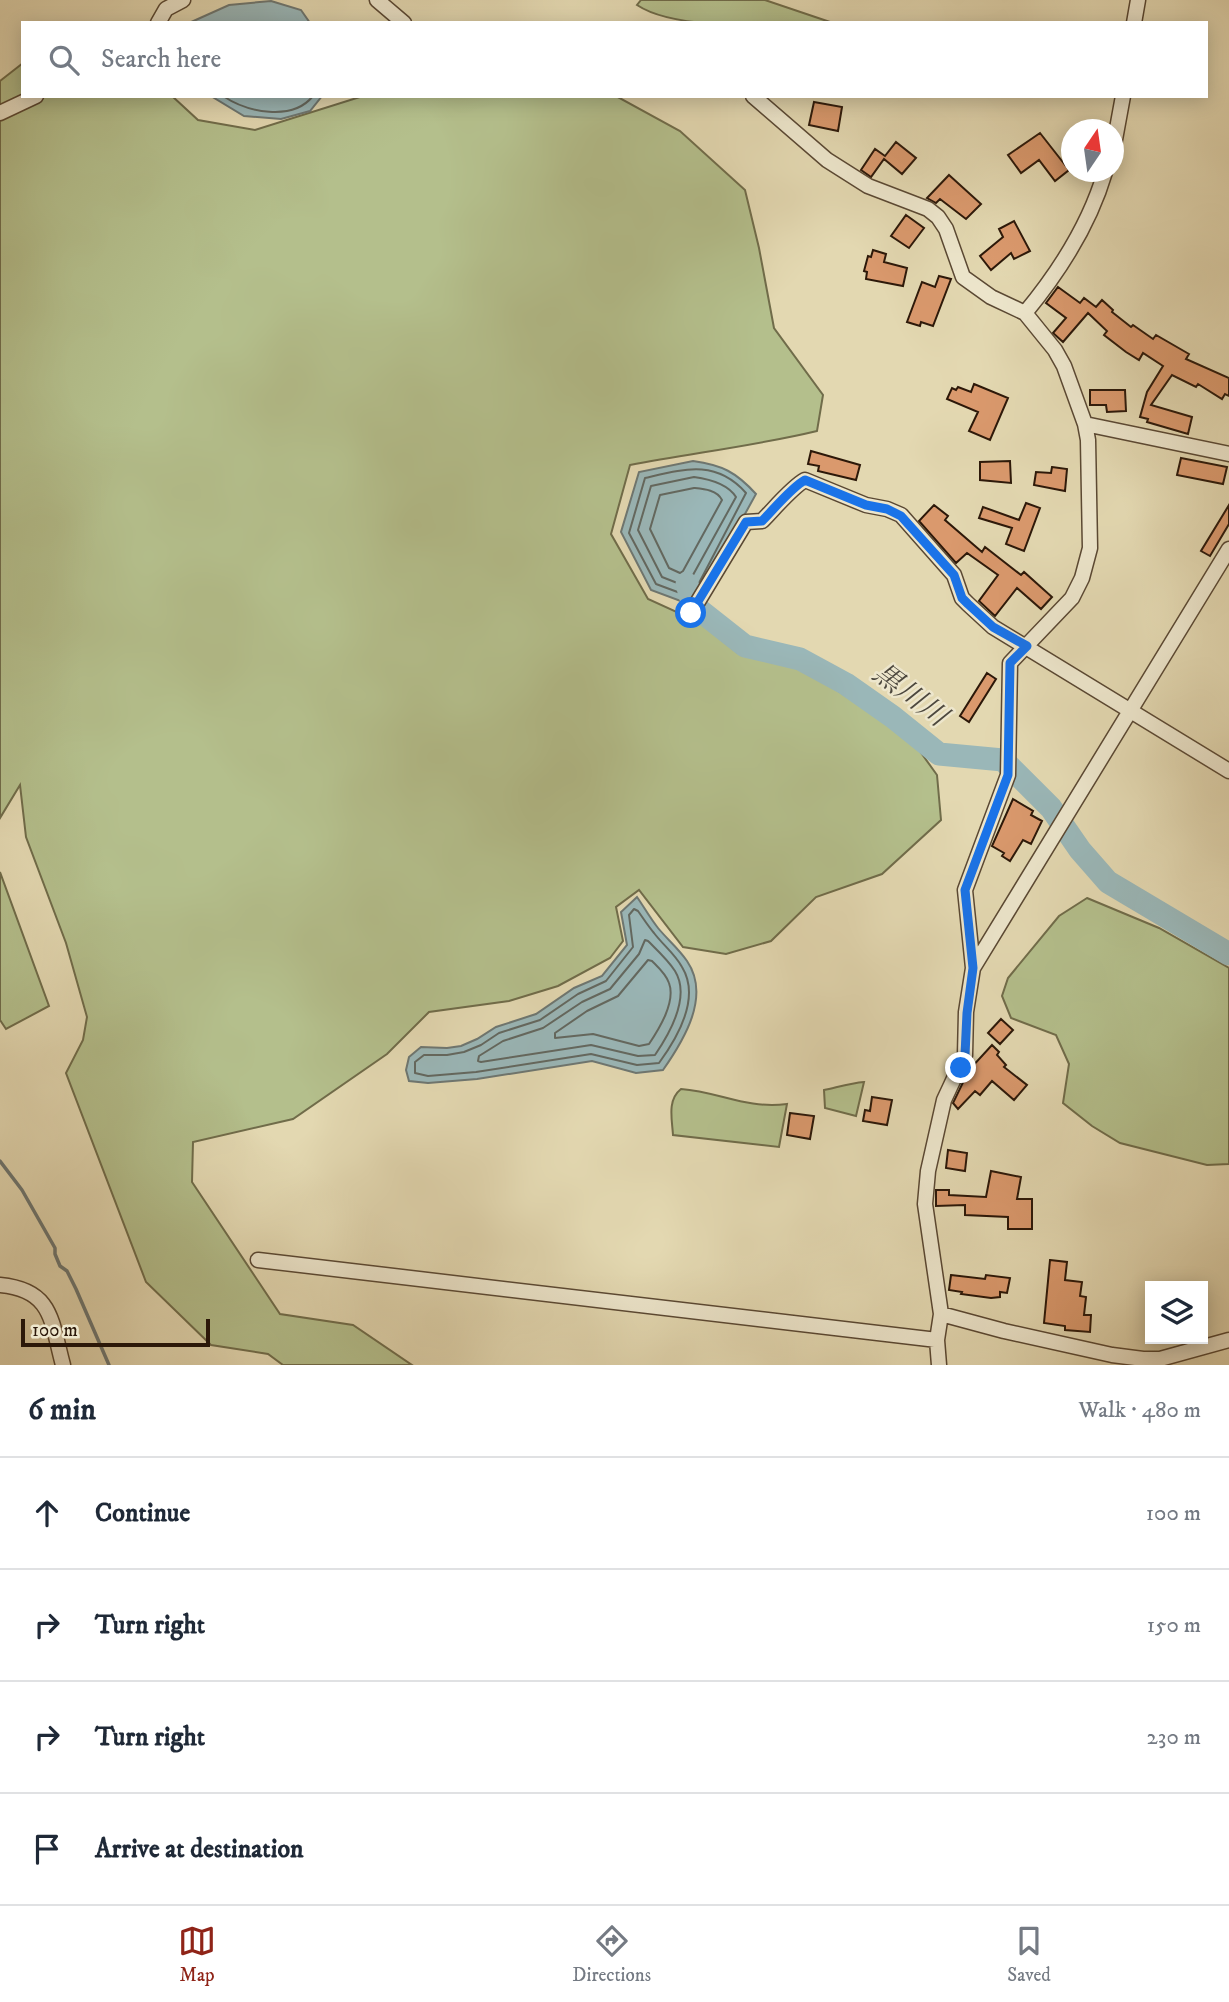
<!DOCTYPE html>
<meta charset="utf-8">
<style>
:root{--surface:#fff;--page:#f2f2f3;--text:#1f2937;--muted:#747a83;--line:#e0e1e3;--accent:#8f2418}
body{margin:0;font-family:"IM FELL DW Pica","Noto Serif JP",serif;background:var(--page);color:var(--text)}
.controls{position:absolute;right:21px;bottom:21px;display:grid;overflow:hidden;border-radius:0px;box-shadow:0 4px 18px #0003}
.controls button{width:63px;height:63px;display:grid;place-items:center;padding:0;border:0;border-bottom:2px solid var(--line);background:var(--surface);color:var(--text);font:35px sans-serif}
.compass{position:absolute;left:1061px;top:119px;width:63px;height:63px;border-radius:50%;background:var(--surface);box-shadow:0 4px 18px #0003;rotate:13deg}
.scale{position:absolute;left:21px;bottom:18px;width:189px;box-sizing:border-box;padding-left:7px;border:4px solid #2c1809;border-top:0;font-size:19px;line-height:24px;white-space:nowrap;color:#2c1809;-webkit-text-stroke:5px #ede6cc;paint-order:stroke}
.stop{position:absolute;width:21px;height:21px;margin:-16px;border:5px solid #1a73e8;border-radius:50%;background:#fff}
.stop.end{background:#1a73e8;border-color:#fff;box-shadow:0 2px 7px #0008}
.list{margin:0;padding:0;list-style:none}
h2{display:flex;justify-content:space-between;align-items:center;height:91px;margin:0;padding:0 28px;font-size:30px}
h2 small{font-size:23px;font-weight:400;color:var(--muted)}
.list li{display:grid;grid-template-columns:46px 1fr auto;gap:21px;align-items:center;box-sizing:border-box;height:112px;padding:0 28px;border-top:2px solid var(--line)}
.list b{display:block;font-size:26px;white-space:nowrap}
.list em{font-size:23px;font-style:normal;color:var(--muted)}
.icon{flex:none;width:38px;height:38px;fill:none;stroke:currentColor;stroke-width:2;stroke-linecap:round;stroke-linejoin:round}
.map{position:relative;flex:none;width:1229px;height:1365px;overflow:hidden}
.search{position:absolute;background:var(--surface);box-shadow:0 4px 18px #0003;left:21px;right:21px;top:21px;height:77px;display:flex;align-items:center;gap:18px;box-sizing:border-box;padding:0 24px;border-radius:0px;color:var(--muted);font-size:26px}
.sheet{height:539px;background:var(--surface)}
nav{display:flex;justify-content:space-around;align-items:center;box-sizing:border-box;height:98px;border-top:2px solid var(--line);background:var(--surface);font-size:19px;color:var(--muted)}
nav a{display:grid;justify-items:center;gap:4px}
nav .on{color:var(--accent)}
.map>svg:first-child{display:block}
.green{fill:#b4bf8c;stroke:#706c4a;stroke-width:2}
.water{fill:#9ab7b8;stroke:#6e7772;stroke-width:2}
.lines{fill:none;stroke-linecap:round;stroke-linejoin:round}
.shore{stroke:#636860;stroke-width:2}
.stream{stroke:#6e7772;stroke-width:3.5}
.river{stroke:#9ab7b8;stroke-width:23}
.building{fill:#da996d;stroke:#2c1809;stroke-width:2}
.street-casing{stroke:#5a4833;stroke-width:17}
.street{stroke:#ede6cc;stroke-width:14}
.route{stroke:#1a73e8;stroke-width:9}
.labels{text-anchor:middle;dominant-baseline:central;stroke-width:5;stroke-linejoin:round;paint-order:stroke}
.water-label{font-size:28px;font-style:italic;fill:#4d483e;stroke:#ede6cc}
</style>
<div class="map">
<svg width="1229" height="1365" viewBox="0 0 1229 1365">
<rect width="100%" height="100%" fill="#e3d8b1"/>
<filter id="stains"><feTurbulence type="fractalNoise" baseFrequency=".00286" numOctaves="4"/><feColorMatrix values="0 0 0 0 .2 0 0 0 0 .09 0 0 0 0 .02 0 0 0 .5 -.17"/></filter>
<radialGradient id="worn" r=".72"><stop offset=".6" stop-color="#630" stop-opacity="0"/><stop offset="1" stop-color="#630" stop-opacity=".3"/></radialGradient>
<path class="green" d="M641,0H765L833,23C782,23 679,33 637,5Z
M23,63V96H172L198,120L255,130L363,96H616L680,131L745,190L759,248L774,328L823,395L817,431C755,446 692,453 630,465L611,534L648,599L701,623L738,653L791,661L909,736L937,775L941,820L882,874L816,897L771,941L726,954L683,947L639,890L616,907L623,941L610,958L558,986L509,1001L429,1012L387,1054L293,1119L193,1142L192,1182L280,1314L353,1325L412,1365H283L268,1354L211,1345L146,1282L66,1073L83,1040L87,1017L66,943L26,837L20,785L0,818V81Z
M0,872L49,1006L6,1029L0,1020Z
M1087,898L1159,928L1229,968V1164L1207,1165L1120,1143L1092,1126L1063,1103L1069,1064L1056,1035L1011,1018L1002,996L1008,978L1059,916Z
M864,1082L856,1116L825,1108L824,1090C838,1087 851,1083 864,1082Z
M681,1089C720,1092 745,1109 787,1104L779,1147L673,1135C672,1119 667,1100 681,1089Z"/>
<path class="water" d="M271,1L301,10L310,23H189L229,5Z
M211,96H322L310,111L281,119L244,116Z
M693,461C722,465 736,472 756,494L694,606L651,590L621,532L639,472Z
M637,897C644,907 650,918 658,928C667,939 679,949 687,961C711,996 684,1040 663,1070L636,1073L592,1061L477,1079L428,1083L409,1081L406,1070L409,1057L421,1047L447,1048L461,1046L477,1039L496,1027L536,1014L574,988L602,976L627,945L621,912Z"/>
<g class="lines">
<path class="shore" d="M223,96C247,112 292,122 313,96
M694,477C709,479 727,483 736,497L688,584L685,586L662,577L638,530L651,486Z
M694,488C704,489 717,490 722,500L683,571L680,573L669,568L650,529L660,495Z
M691,597L656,584L629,533L645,478C684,469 716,459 746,493L699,583
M634,909L638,911C643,918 648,926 654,933C663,945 675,954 682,967C701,998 678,1037 659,1063L637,1065L591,1054L476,1072L428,1076L415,1073V1062L424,1055H447L464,1052L481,1045L499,1033L540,1020L578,994L606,981L633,947L629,915Z
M645,940L648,941C657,950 668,960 675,971C691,997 670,1033 655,1055L638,1056L591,1045L481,1062L478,1061L479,1056L503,1041L543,1028L582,1002L610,989L639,954Z
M648,960L652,961C658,967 666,974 669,983C676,1002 659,1029 649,1044L639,1046L593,1034L555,1038V1033L587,1011L618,996Z"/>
<path class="stream" d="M0,1161L22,1190L55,1248V1254L60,1266L67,1271L76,1289L109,1365"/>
<path class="river" d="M687,584L693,605L745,646L800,659L846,684L893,717L939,754L1003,760L1051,808L1080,850L1108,882L1229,954"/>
</g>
<path class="building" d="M814,102L842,107L838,131L809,125Z
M1040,133L1069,170L1055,181L1039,160L1021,173L1008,155Z
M896,142L916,158L902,174L884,159L871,177L861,170L875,149L885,156Z
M949,175L981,204L966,219L940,199L936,203L927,198Z
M906,215L924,228L909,248L891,236Z
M1014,221L1030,251L1014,259L1011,253L991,270L980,256L1003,237L999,229Z
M873,250L886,254L884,262L907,268L903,286L866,279L867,272L864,271L868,256L871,257Z
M939,276L951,279L933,326L921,322L920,326L907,322L922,282L935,287Z
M1058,287L1080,303L1084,298L1096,307L1102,300L1113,310L1112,312L1131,327L1133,325L1153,339L1156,335L1189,354L1186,359L1229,378V396L1225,394L1222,399L1198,384L1196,387L1172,375L1151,405L1192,417L1188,434L1147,422L1148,419L1140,417L1147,392L1163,366L1143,353L1139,360L1126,352L1104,335L1107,331L1088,313L1063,342L1053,333L1066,318L1046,303Z
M974,384L1008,398L990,440L969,431L978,412L947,399L952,388L956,390L958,387L971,392Z
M1090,390H1125L1126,411L1107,412L1106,405H1090Z
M811,451L860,465L856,480L818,471L819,466L808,464Z
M1181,458L1227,467L1223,484L1177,475Z
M1010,461L1011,483L980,480V462Z
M1052,467L1067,469L1065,491L1034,485L1036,472L1051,473Z
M1026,503L1040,508L1024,551L1006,544L1012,528L979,518L983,507L1019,520Z
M934,505L948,516L945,520L982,552L985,547L1021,575L1024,572L1052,597L1041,609L1017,588L995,616L979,601L998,575L967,553L956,563L919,521Z
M1229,505V524L1210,556L1201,551Z
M987,673L996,679L969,722L960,716Z
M1013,799L1033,811L1031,815L1042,821L1031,844L1023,840L1010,861L1002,856L1004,853L992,846Z
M1001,1019L1013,1030L1000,1044L988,1033Z
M992,1045L999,1052L997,1055L1006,1065L1004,1067L1027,1085L1014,1100L992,1081L980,1095L975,1091L958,1109L953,1103L969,1070Z
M872,1097L892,1100L887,1125L863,1121L865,1110L870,1111Z
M790,1113L814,1116L810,1139L787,1135Z
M948,1150L967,1153L965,1171L946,1168Z
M991,1171L1021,1177L1017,1199H1032V1229H1008V1217L965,1215V1205L936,1206V1190H949V1195L986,1197Z
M1050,1260L1067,1262L1065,1280L1082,1282L1080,1296L1086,1297L1084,1315H1091L1090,1332L1065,1330V1326L1044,1323Z
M951,1275L985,1279L986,1275L1010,1278L1007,1293L1000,1292V1297L991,1298L961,1294L962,1292L949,1290Z"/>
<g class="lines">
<g class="street-casing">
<path id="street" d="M377,0L404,23
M158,23L166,9L183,0
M1134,23L1138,0
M753,96L827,160L868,186L928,209L938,217L946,229L963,277L991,297L1025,313L1055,350L1064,366L1085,424L1088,440L1090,548L1082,578L1072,598L1010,663L1008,775L965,890L973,968L966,1012L965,1055L944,1100L928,1171L925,1204L941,1314L937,1340L939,1365
M0,113L36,96
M1114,145L1123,96
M1025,313C1059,272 1090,223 1105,172
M1085,424L1229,454
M691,613L746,522L762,521C774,509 792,487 805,480L866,505L887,509L901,515L954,575L962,598L968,604L993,627L1229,771
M973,968L1229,549
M258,1260L937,1340
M0,1285C53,1290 51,1321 63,1365
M941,1314L1004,1331L1112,1355L1143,1359H1160L1229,1340"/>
</g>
<use href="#street" class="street"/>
</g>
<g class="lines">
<path class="route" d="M691,613L746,522L762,521C774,509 792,487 805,480L866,505L887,509L901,516L954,575L962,598L968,604L993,627L1027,646L1010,663L1008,775L965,890L973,968L967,1013L965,1055L961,1068"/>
</g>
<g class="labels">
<g class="water-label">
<text transform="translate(910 695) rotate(37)">黒川川</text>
</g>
</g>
<rect width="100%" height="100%" filter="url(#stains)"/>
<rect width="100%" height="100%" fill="url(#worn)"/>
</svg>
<div class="controls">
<button><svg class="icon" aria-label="layers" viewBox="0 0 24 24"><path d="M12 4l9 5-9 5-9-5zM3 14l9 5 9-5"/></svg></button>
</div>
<svg class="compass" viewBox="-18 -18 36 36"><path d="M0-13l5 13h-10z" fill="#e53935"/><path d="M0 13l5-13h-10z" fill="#747a83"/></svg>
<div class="scale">100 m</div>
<div class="stop" style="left:691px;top:613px"></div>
<div class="stop end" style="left:961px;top:1068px"></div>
<div class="search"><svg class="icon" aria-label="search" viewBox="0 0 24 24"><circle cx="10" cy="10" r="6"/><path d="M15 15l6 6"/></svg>Search here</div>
</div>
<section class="sheet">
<h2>6 min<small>Walk · 480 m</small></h2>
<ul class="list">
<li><svg class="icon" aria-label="ahead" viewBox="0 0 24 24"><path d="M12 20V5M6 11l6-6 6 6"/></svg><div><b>Continue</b></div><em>100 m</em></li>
<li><svg class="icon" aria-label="right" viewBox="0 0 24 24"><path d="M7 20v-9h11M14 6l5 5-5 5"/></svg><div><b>Turn right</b></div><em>150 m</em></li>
<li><svg class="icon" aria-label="right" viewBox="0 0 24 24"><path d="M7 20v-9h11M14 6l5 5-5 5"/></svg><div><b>Turn right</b></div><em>230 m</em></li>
<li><svg class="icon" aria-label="arrive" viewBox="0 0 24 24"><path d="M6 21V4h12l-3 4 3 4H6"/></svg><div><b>Arrive at destination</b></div></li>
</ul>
</section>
<nav>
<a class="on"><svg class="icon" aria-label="map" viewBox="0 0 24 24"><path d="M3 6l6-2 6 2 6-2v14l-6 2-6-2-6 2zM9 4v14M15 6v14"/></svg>Map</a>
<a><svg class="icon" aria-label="directions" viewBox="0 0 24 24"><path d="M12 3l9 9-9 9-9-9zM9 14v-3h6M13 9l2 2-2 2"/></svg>Directions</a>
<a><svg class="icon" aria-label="saved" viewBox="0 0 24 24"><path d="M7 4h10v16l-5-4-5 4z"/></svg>Saved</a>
</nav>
